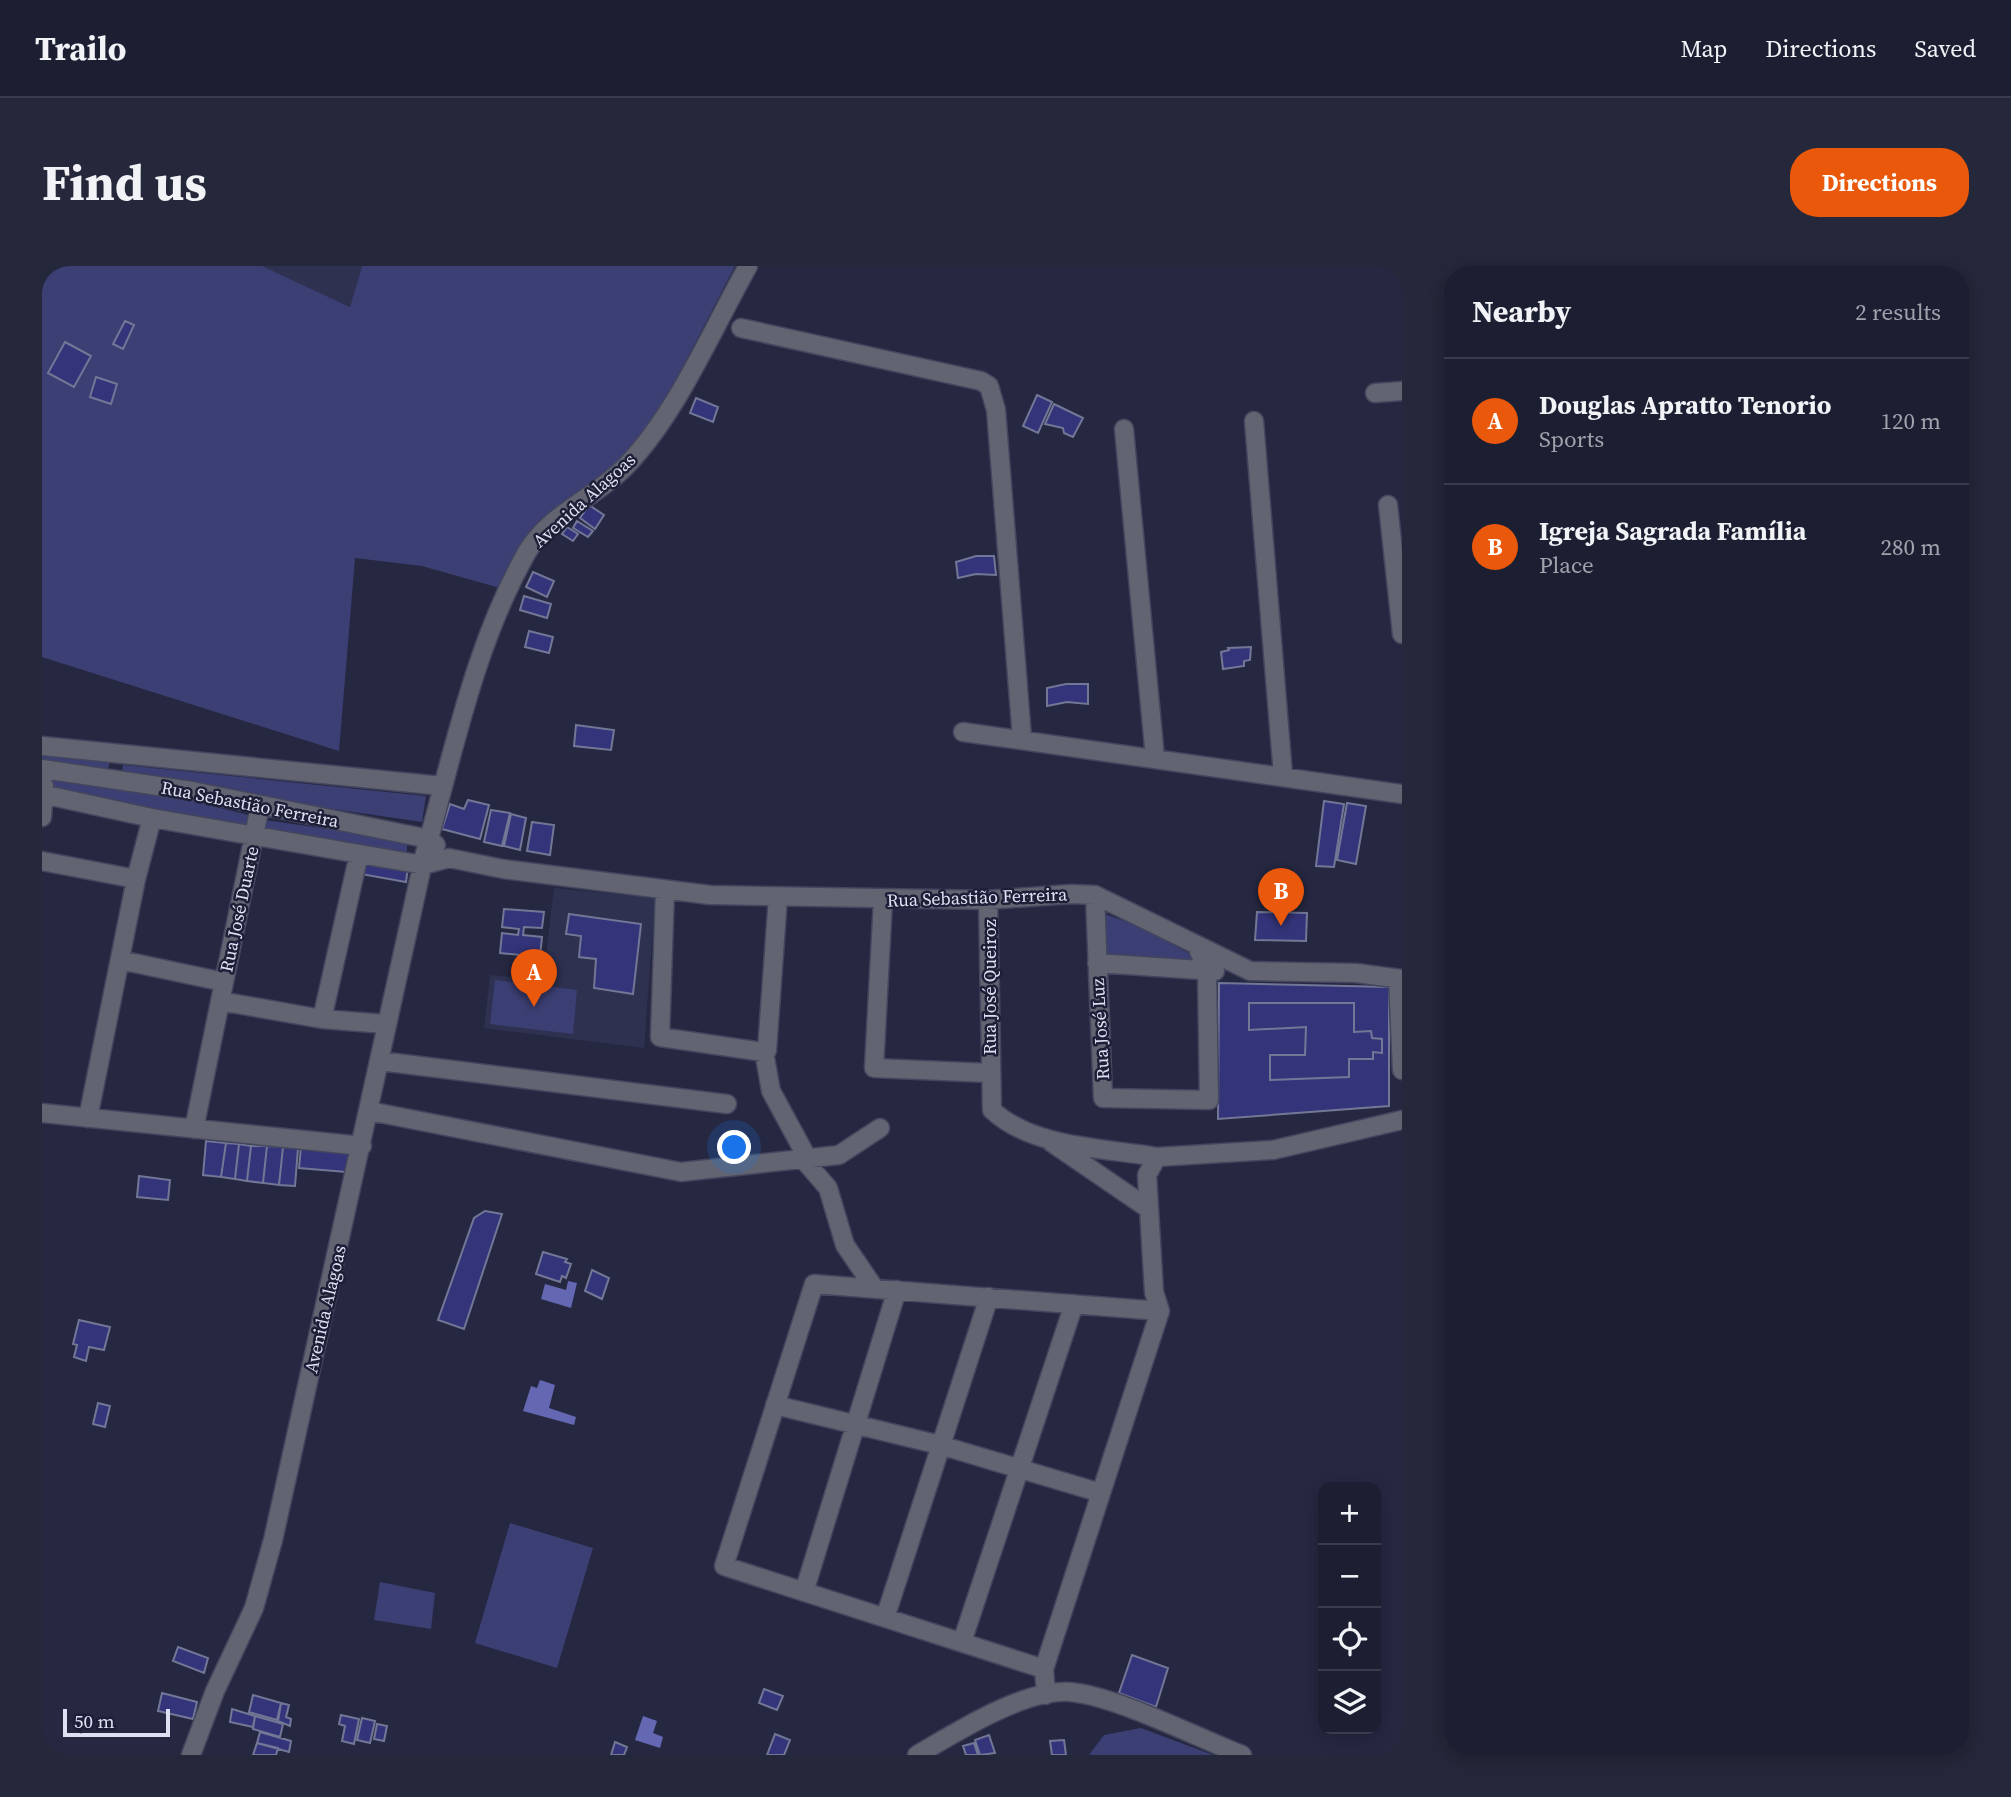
<!DOCTYPE html>
<meta charset="utf-8">
<style>
:root{--surface:#1c1e32;--page:#25273a;--text:#f1f3f6;--muted:#a0a2ac;--line:#3a3c4d;--accent:#ea580c}
body{margin:0;font-family:"Source Serif 4",serif;background:var(--page);color:var(--text)}
.controls{position:absolute;right:21px;bottom:21px;display:grid;overflow:hidden;border-radius:14px;box-shadow:0 4px 18px #0003}
.controls button{width:63px;height:63px;display:grid;place-items:center;padding:0;border:0;border-bottom:2px solid var(--line);background:var(--surface);color:var(--text);font:35px sans-serif}
.scale{position:absolute;left:21px;bottom:18px;width:107px;box-sizing:border-box;padding-left:7px;border:4px solid #dee1f2;border-top:0;font-size:19px;line-height:24px;white-space:nowrap;color:#dee1f2;-webkit-text-stroke:5px #1d1e37;paint-order:stroke}
.you{position:absolute;left:693px;top:882px;width:24px;height:24px;margin:-18px;border:5px solid #fff;border-radius:50%;background:#1a73e8;box-shadow:0 0 0 10px #1a73e833}
.badge{display:grid;place-items:center;width:46px;height:46px;border-radius:50%;background:var(--accent);color:#fff;font-size:23px;font-weight:700}
.pin{position:absolute;translate:-50% -58px;filter:drop-shadow(0 2px 4px #0008)}
.pin::after{content:'';position:absolute;top:37px;width:24px;height:21px;background:inherit;clip-path:polygon(0 0,100% 0,50% 100%)}
.list{margin:0;padding:0;list-style:none}
h2{display:flex;justify-content:space-between;align-items:center;height:91px;margin:0;padding:0 28px;font-size:30px}
h2 small{font-size:23px;font-weight:400;color:var(--muted)}
.list li{display:grid;grid-template-columns:46px 1fr auto;gap:21px;align-items:center;box-sizing:border-box;height:126px;padding:0 28px;border-top:2px solid var(--line)}
.list b{display:block;font-size:26px;white-space:nowrap}
.list p{margin:0;font-size:23px;white-space:nowrap;color:var(--muted)}
.list em{font-size:23px;font-style:normal;color:var(--muted)}
.icon{flex:none;width:38px;height:38px;fill:none;stroke:currentColor;stroke-width:2;stroke-linecap:round;stroke-linejoin:round}
.map{position:relative;flex:none;width:1360px;height:1489px;overflow:hidden;border-radius:28px}
header{display:flex;align-items:center;gap:42px;box-sizing:border-box;height:98px;padding:0 35px;background:var(--surface);border-bottom:2px solid var(--line)}
header strong{font-size:33px}
nav{display:flex;gap:38px;margin-inline-start:auto;font-size:24px}
.intro{display:flex;align-items:center;justify-content:space-between;box-sizing:border-box;height:168px;padding:0 42px}
h1{margin:0;font-size:49px}
.button{padding:18px 32px;border-radius:28px;background:var(--accent);color:#fff;font-size:24px;font-weight:700}
main{display:flex;gap:42px;padding:0 42px}
aside{flex:1;background:var(--surface);border-radius:28px;box-shadow:0 4px 18px #0003}
.map>svg:first-child{display:block}
.built{fill:#2e3150}
.green{fill:#3c3f73}
.water{fill:#6468b3}
.building{fill:#34347a;stroke:#737796;stroke-width:2}
.lines{fill:none;stroke-linecap:round;stroke-linejoin:round}
.minor-casing{stroke:#43465e;stroke-width:21}
.minor{stroke:#626471;stroke-width:18}
.labels{text-anchor:middle;dominant-baseline:central;stroke-width:5;stroke-linejoin:round;paint-order:stroke}
.street-label{font-size:18px;fill:#dee1f2;stroke:#1d1e37}
</style>
<header>
<strong>Trailo</strong>
<nav><a>Map</a><a>Directions</a><a>Saved</a></nav>
</header>
<div class="intro"><h1>Find us</h1><a class="button">Directions</a></div>
<main>
<div class="map">
<svg width="1360" height="1489" viewBox="0 0 1360 1489">
<rect width="100%" height="100%" fill="#262842"/>
<path class="built" d="M220,0H320L308,41Z
M512,622L613,632L602,782L442,762L448,709L501,714Z"/>
<path class="green" d="M9,0H220L308,41L320,0H693L609,162L576,198L496,258L458,322L380,300L313,292L297,485L0,391V14Z
M0,485L68,496L65,506L0,495Z
M81,499L384,530L380,556L257,538L80,507Z
M10,511L103,523L206,549L205,564L10,524Z
M222,554L365,574V588L222,568Z
M1060,647L1096,660L1150,689L1154,699L1063,694Z
M453,714L535,724L531,768L448,758Z
M468,1257L551,1282L515,1402L433,1377Z
M338,1316L393,1327L389,1363L332,1354Z
M1099,1462L1171,1489H1047L1062,1469Z"/>
<path class="water" d="M526,1015L535,1017L529,1042L499,1033L503,1018L524,1024Z
M498,1114L513,1119L507,1142L534,1151L532,1159L481,1145L489,1120L495,1122Z
M601,1450L615,1455L611,1467L621,1471L618,1482L593,1474Z"/>
<path class="building" d="M83,55L92,59L81,83L71,78Z
M23,76L49,90L32,121L6,107Z
M54,111L75,118L69,138L48,131Z
M995,129L1010,136L996,167L981,160Z
M654,132L676,141L671,156L648,147Z
M1012,138L1041,152L1031,171L1022,167L1021,162L1003,158Z
M547,239L562,249L553,263L538,252Z
M535,255L551,265L546,271L531,262Z
M525,261L536,268L531,275L520,268Z
M934,290H952L954,309L934,308L916,312L914,296Z
M491,306L512,315L505,331L484,321Z
M482,330L509,338L505,352L478,344Z
M487,365L511,371L507,387L483,381Z
M1209,381L1208,394L1202,395V400L1181,403L1179,386L1187,384L1186,382Z
M1024,418H1046V438L1025,436L1005,440V422Z
M534,459L572,464L569,484L532,480Z
M426,534L447,539L438,573L400,563L408,538L422,543Z
M1282,535L1302,538L1292,601L1274,600Z
M1305,537L1324,540L1314,598L1295,594Z
M449,544L468,547L460,580L442,576Z
M469,548L484,552L478,584L462,580Z
M490,556L512,559L508,589L485,585Z
M321,592L366,601L364,616L319,608Z
M462,643L502,646L500,662L482,661L481,669L500,671L498,691L458,687L460,667L476,669L477,663L460,661Z
M1215,646L1265,647L1264,675L1213,674Z
M527,648L599,658L591,728L552,722L554,693L537,691L539,670L524,668Z
M1177,717L1347,721V840L1176,853Z
M1207,737H1312V766L1329,765L1330,772L1340,773V787L1331,786V793H1307V811L1228,814V789H1263L1264,761L1207,764Z
M164,875L184,877L179,911L161,909Z
M184,877L197,878L193,913L179,911Z
M197,878L209,880L205,915L193,913Z
M209,880H225L221,917L205,915Z
M225,880L241,881L237,919L221,917Z
M241,881L256,882L253,920L237,919Z
M259,881L309,886L304,906L257,902Z
M97,910L128,914L126,934L95,931Z
M443,945L460,948L422,1063L396,1054L432,952Z
M501,986L525,993L523,996L529,998L524,1012L520,1010L518,1016L494,1008Z
M550,1004L567,1012L560,1033L543,1025Z
M37,1054L68,1061L62,1084L47,1081L44,1095L32,1091L35,1079L31,1078Z
M56,1137L68,1140L63,1161L51,1158Z
M136,1381L166,1392L162,1407L131,1395Z
M1090,1389L1126,1402L1114,1441L1077,1427Z
M722,1423L741,1430L735,1444L717,1437Z
M120,1427L155,1436L151,1453L116,1445Z
M211,1429L239,1437L235,1454L207,1446Z
M239,1437L247,1439L244,1451L249,1453L248,1460L236,1455Z
M190,1443L213,1450L211,1461L188,1456Z
M299,1449L317,1453L312,1478L300,1475L303,1460L297,1458Z
M213,1450L241,1458L238,1471L211,1463Z
M320,1452L333,1455L328,1477L315,1474Z
M335,1458L345,1460L342,1475L332,1473Z
M218,1466L249,1475L247,1486L215,1477Z
M733,1468L748,1474L742,1489H725Z
M947,1469L953,1487L938,1489L933,1474Z
M1022,1474L1024,1489H1010L1008,1475Z
M573,1476L585,1481L582,1489H569Z
M215,1477L236,1482L234,1489H211Z
M932,1477L936,1489H924L921,1480Z"/>
<g class="lines">
<g class="minor-casing">
<path id="minor" d="M699,62L939,115L947,120L954,144L980,472
M1333,127L1360,125
M1212,155L1241,509
M1082,163L1113,492
M1346,239L1360,368
M921,466L1360,528
M0,480L400,520
M0,503L150,525L387,573L394,579
M0,528L110,552L381,599L407,592L461,603L668,629L946,634L1029,628L1053,629L1208,705L1314,707L1360,713
M0,551L2,520
M0,595L94,613
M623,624L618,771L722,786L725,784L736,631
M1053,629L1061,832L1167,834L1165,705L1155,680
M841,634L832,802L947,807
M946,634L950,844C990,882 1063,882 1115,891
M78,694L182,716
M1055,697L1173,705
M1356,713L1360,804
M178,735L280,753L343,758
M280,753L317,588
M722,786L729,825L761,884V893L786,922L803,979L833,1023
M338,795L685,838
M327,845L639,906L797,889L838,862
M0,847L320,880
M46,852L94,613L110,552
M152,863L218,540
M1009,876L1107,943
M733,1139L898,1179L1059,1227
M762,1326L855,1024
M843,1352L947,1031
M920,1376L1032,1038
M1002,1403L682,1300L772,1018L1118,1045
M1004,1429L1002,1403L1118,1045L1112,1026L1105,909L1115,891L1231,884L1360,854
M149,1489L173,1425L212,1342L231,1274L383,587C412,485 432,380 485,286C508,247 555,231 585,199C635,147 670,64 706,0
M875,1489C915,1466 981,1423 1028,1426C1074,1430 1154,1471 1200,1489"/>
</g>
<use href="#minor" class="minor"/>
</g>
<g class="labels">
<g class="street-label">
<text transform="translate(542 234) rotate(-42)">Avenida Alagoas</text>
<text transform="translate(208 538) rotate(11)">Rua Sebastião Ferreira</text>
<text transform="translate(935 631) rotate(-2)">Rua Sebastião Ferreira</text>
<text transform="translate(197 643) rotate(-78)">Rua José Duarte</text>
<text transform="translate(947 721) rotate(-90)">Rua José Queiroz</text>
<text transform="translate(1058 763) rotate(-93)">Rua José Luz</text>
<text transform="translate(283 1043) rotate(-77)">Avenida Alagoas</text>
</g>
</g>
</svg>
<div class="controls">
<button>+</button>
<button>−</button>
<button><svg class="icon" aria-label="locate" viewBox="0 0 24 24"><circle cx="12" cy="12" r="6"/><path d="M12 2v4M12 18v4M2 12h4M18 12h4"/></svg></button>
<button><svg class="icon" aria-label="layers" viewBox="0 0 24 24"><path d="M12 4l9 5-9 5-9-5zM3 14l9 5 9-5"/></svg></button>
</div>
<div class="scale">50 m</div>
<div class="you"></div>
<div class="pin badge" style="left:492px;top:741px">A</div>
<div class="pin badge" style="left:1239px;top:660px">B</div>
</div>
<aside>
<h2>Nearby<small>2 results</small></h2>
<ul class="list">
<li><span class="badge">A</span><div><b>Douglas Apratto Tenorio</b><p>Sports</p></div><em>120 m</em></li>
<li><span class="badge">B</span><div><b>Igreja Sagrada Família</b><p>Place</p></div><em>280 m</em></li>
</ul>
</aside>
</main>
